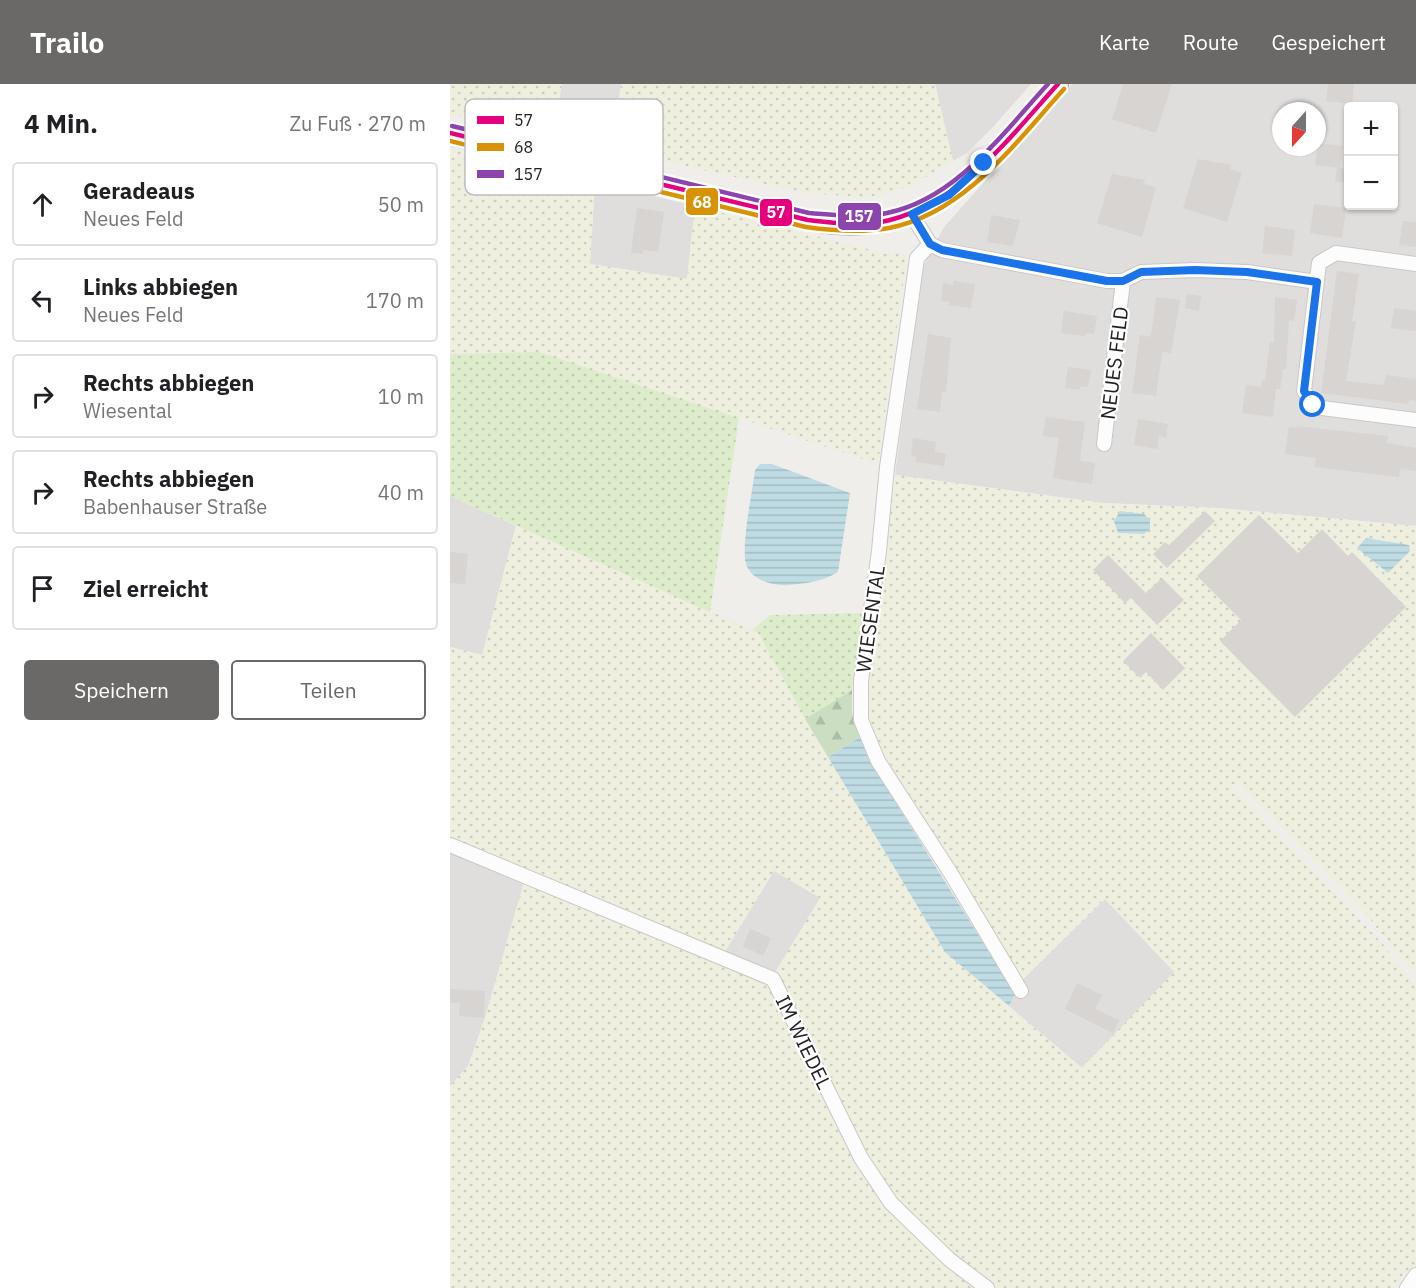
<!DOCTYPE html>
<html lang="de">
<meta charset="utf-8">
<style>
:root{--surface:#fff;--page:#f2f2f2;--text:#202124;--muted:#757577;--line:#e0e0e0;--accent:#6a6968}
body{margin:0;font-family:"IBM Plex Sans",sans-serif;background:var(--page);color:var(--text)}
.controls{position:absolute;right:18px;top:18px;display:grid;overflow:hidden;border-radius:6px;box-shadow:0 2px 4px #0004}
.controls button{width:54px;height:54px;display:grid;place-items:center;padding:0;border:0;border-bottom:2px solid var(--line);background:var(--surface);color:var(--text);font:30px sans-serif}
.compass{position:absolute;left:822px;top:18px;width:54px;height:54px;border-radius:50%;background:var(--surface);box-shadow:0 2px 4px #0004;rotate:201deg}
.stop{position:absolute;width:18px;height:18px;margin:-14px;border:4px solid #1a73e8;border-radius:50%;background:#fff}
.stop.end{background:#1a73e8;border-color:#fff;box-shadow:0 2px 6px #0008}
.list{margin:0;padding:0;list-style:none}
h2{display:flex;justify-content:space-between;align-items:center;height:78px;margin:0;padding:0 24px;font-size:26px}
h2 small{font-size:20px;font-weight:400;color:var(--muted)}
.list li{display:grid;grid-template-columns:39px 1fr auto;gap:18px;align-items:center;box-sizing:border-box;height:84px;margin:0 12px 12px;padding:0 12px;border:2px solid var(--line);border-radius:6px}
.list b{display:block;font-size:22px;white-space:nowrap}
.list p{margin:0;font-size:20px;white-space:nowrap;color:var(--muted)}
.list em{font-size:20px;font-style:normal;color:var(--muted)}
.actions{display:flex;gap:12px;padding:18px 24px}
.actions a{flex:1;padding:14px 0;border:2px solid var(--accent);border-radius:6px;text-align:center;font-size:21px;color:var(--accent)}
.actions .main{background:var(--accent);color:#fff}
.icon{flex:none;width:33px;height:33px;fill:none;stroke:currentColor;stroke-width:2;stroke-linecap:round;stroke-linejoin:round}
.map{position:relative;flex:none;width:966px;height:1204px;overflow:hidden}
header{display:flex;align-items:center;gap:36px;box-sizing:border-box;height:84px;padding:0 30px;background:var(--accent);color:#fff}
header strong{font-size:28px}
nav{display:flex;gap:33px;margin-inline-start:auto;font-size:21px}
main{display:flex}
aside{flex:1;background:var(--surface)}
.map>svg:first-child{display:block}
.residential{fill:#dfdedc;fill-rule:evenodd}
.farmland{fill:url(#farmland-dots)}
.grass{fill:url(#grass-dots)}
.forest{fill:url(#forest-firs)}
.water{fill:url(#water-rules)}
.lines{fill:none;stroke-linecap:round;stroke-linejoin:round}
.stream{stroke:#bfdbe3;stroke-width:4.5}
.building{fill:#d7d4d2}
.street-casing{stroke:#c9c8c7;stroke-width:16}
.secondary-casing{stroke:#999a82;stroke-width:22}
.street{stroke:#fdfcfc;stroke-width:14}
.secondary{stroke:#f4f4ed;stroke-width:20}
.bus-1-casing{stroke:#fff;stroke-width:9}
.bus-2-casing{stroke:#fff;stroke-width:9}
.bus-3-casing{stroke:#fff;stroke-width:9}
.bus-1{stroke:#e5007d;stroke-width:4.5}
.bus-2{stroke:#d79205;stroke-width:4.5}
.bus-3{stroke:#8e44ad;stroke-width:4.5}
.route{stroke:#1a73e8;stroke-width:8}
.labels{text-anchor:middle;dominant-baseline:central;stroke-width:4.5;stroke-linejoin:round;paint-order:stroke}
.street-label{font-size:20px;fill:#222;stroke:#fff}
.key{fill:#fff;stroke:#bdbdbd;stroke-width:1.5}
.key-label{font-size:16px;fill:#222}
.line-badge{stroke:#fff;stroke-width:2}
.badge-label{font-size:16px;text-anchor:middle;font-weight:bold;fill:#fff}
</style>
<header>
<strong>Trailo</strong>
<nav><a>Karte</a><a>Route</a><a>Gespeichert</a></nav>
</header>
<main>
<aside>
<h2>4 Min.<small>Zu Fuß · 270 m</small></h2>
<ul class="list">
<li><svg class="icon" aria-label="ahead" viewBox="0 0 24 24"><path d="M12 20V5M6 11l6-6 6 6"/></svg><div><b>Geradeaus</b><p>Neues Feld</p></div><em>50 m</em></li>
<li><svg class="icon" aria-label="left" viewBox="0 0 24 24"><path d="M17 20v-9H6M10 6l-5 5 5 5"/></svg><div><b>Links abbiegen</b><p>Neues Feld</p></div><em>170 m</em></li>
<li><svg class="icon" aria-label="right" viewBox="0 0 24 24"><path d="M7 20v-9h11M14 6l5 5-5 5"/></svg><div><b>Rechts abbiegen</b><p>Wiesental</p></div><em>10 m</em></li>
<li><svg class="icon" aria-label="right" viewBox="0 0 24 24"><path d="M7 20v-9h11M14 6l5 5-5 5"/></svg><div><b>Rechts abbiegen</b><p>Babenhauser Straße</p></div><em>40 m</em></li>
<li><svg class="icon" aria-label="arrive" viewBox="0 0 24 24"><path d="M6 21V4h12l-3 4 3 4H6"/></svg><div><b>Ziel erreicht</b></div></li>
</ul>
<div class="actions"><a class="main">Speichern</a><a>Teilen</a></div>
</aside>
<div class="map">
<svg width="966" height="1204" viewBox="0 0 966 1204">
<defs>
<pattern id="farmland-dots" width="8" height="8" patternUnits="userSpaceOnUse" patternTransform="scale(1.5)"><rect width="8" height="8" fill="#efefdf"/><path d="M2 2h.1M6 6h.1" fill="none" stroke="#cdcdbf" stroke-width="1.8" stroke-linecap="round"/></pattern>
<pattern id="grass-dots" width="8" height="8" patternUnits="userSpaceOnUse" patternTransform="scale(1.5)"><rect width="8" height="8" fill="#ddeccb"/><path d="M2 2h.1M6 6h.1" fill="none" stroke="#bdcaae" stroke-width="1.8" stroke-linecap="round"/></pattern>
<pattern id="forest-firs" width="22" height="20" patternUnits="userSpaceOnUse" patternTransform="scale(1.5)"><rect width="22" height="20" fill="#cbdec1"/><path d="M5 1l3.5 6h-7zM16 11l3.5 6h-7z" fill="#aebea6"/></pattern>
<pattern id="water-rules" width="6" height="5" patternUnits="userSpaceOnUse" patternTransform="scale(1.5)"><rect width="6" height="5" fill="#bfdbe3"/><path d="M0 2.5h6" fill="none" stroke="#a4bcc2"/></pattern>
</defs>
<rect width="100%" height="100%" fill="#f0eeeb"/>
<path class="residential" d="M112,0H171L161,68L101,54Z
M485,0H581L542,44L517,69L503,77Z
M622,0H966V442L768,424L653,419L445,391L473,183L494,143ZM898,22H944V122H898ZM831,27H867V63H831Z
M145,98L245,122L237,195L140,180Z
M0,412L66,442L32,571L0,563Z
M0,766L75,795L35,934L18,982L0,1002Z
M324,786L371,814L324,890L274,869Z
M655,815L725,888L632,984L559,922L572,896Z"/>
<path class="farmland" d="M0,0H112L101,54L0,30Z
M171,0H485L503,77L461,102L427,112L410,113L356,109L195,73L164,65Z
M0,64L145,98L140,180L237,195L245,122L430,168L457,171L428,380L89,268L0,270Z
M445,391L653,419L768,424L966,442V892L909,822L788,699L780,701L932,859L966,903V1178L944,1204H547L503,1171L445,1114L416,1071L324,890L370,814L324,787L274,869L0,756V563L32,571L66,442L308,548L355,635L417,738L527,896L632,984L724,888L655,815L572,896L425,655L415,636L414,619Z
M75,795L324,904L406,1074L530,1204H0V1002L18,982L35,934Z"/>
<path class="grass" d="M89,268L289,334L260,528L0,412V270Z
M413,529L402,606L355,635L308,548L302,546L320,531Z"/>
<path class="forest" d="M402,606V629L410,653L378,673L355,635Z"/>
<path class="water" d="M310,380H322L400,409L388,488C372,498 357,499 339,501C322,503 296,494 295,475C293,450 302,411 305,386Z
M670,427L694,430L700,436V445L694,450L668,449L664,437Z
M916,454L959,461L960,467L938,489L907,464Z
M410,653L418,674L565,910L559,922L495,868L378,673Z"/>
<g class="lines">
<path class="stream" d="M0,60L125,90"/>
</g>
<path class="building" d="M673,0H722L706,49L662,35Z
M878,0H904L902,20L876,17Z
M868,59L893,62L890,84L865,81Z
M748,75L781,81L780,85L792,89L777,138L733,124Z
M887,84L898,85V99L885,97Z
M662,90L695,96L694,100L706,104L692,153L647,139Z
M864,120L896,124L892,154L860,149Z
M187,124L214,128L208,168L193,166V170L181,169Z
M541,131L570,136L563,162L537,158Z
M953,137L966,138V163L949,161Z
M815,142L845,146L842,172L812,169Z
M887,187L909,190L902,237H906L896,297L934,301L936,291L966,295V317L959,316L958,320L871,309Z
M504,197L525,200L521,224L499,221L500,218L491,217L493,199L503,201Z
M737,210L751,212L749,227L735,224Z
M706,213L730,216L721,269L712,268L706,312L682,309L690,251L701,253Z
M825,213L847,216L844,237L839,236L836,285H833L830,305H826L823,333L792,329L796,301L811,303L812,296H815L820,258L824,259Z
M944,224L966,227V247L941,244Z
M614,227L647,232L644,250L635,249V252L611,249Z
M478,250L501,254L496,308H492L490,328L467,325Z
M618,283L641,286L638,303L630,302V306L615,304Z
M596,333L635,338L630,377L645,379L642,400L603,394L609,354L593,352Z
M688,335L718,340L716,354L709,352L707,365L684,361Z
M846,342L938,352L937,359L966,364V387L950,385L949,393L865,383L866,374L835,370L839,343L846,344Z
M463,354L486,358L485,368L496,370L494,382L466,378V373L461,372Z
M755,427L765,437L717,484L703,470L715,458L719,461Z
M809,431L848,469L872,445L898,472L902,468L956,523L845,633L770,557L791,536L747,492Z
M0,468L18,470L15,500L0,499Z
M658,471L696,509L712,494L734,516L707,541L681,514L675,519L643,486Z
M701,549L735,584L713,606L696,588L690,594L673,577Z
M300,845L321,854L313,872L293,862Z
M627,899L652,911L645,925L669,936L663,949L615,925Z
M0,905L35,907L34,934L9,932L10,919H0Z"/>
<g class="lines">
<g class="street-casing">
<path id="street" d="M462,131L480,160L492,166L657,197H673L691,188L745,186L797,188L867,198
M480,160L467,174L460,225L437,383L429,467L411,597V636L428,677L500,788L571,907
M966,180L886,169L869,179L854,307L863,320L872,324L966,336
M654,360L673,197
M0,761L323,895L411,1074L441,1119L500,1176L537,1204
M957,1204L966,1191"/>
</g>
<g class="secondary-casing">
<path id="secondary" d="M0,49L358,136C482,161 533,81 608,0"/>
</g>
<use href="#street" class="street"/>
<use href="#secondary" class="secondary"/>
<g class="bus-1-casing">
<path id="bus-1" d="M0,49L358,136C385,139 413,143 440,136C512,118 560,53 608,0"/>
</g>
<g class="bus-2-casing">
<path id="bus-2" d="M0,57L356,143C384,147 411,149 439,144C514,130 566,58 614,5"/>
</g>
<g class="bus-3-casing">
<path id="bus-3" d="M2,42L359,129C385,131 411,135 437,129C506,115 553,49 598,0"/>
</g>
<use href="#bus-1" class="bus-1"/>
<use href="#bus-2" class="bus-2"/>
<use href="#bus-3" class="bus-3"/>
</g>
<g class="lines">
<path class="route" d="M534,79L499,111L462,130L480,160L492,166L657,197H673L691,188L745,186L797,188L867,198L854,307L863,321"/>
</g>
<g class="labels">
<g class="street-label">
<text transform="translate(664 279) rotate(-83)">NEUES FELD</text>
<text transform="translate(420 535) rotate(-82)">WIESENTAL</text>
<text transform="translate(354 958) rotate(64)">IM WIEDEL</text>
</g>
</g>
<rect x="15" y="15" width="198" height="96" rx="9" class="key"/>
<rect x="27" y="32" width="27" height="8" fill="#e5007d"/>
<rect x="27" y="59" width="27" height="8" fill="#d79205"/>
<rect x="27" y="86" width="27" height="8" fill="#8e44ad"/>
<g class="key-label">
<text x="64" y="42">57</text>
<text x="64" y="69">68</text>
<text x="64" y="96">157</text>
</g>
<g class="line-badge">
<rect x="235" y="103" width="34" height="29" rx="6" fill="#d79205"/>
<rect x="309" y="114" width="34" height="29" rx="6" fill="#e5007d"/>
<rect x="387" y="118" width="45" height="29" rx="6" fill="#8e44ad"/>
</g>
<g class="badge-label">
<text x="252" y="124">68</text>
<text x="326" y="134">57</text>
<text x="409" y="138">157</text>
</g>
</svg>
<div class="controls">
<button>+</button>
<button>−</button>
</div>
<svg class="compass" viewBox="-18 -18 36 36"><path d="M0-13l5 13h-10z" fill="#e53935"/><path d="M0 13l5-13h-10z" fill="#757577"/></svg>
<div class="stop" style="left:863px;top:321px"></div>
<div class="stop end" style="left:534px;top:79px"></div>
</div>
</main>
